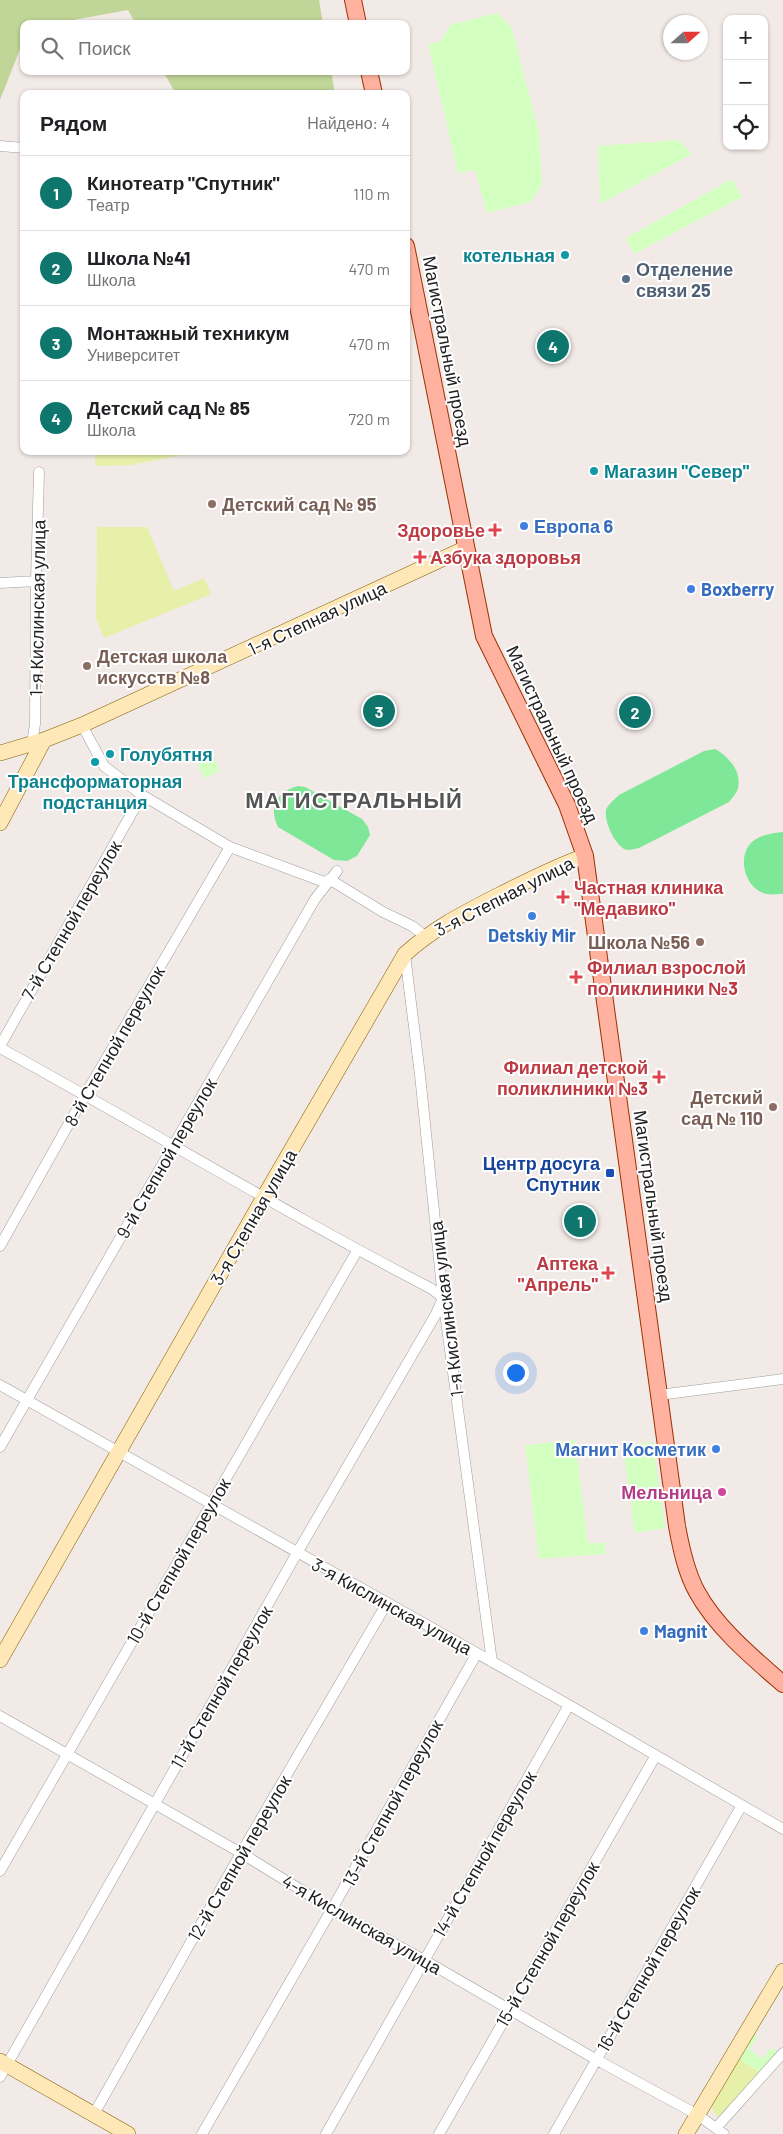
<!DOCTYPE html>
<html lang="ru">
<meta charset="utf-8">
<style>
:root{--surface:#fff;--page:#f6f6f6;--text:#202124;--muted:#757577;--line:#e0e0e0;--accent:#0f766e}
body{margin:0;font-family:Barlow,sans-serif;background:var(--page);color:var(--text)}
.controls{position:absolute;right:15px;top:15px;display:grid;overflow:hidden;border-radius:10px;box-shadow:0 1px 4px #0004}
.controls button{width:45px;height:45px;display:grid;place-items:center;padding:0;border:0;border-bottom:1px solid var(--line);background:var(--surface);color:var(--text);font:25px sans-serif}
.compass{position:absolute;left:663px;top:15px;width:45px;height:45px;border-radius:50%;background:var(--surface);box-shadow:0 1px 4px #0004;rotate:69deg}
.you{position:absolute;left:515px;top:1372px;width:18px;height:18px;margin:-12px;border:4px solid #fff;border-radius:50%;background:#1a73e8;box-shadow:0 0 0 8px #1a73e833}
.badge{display:grid;place-items:center;width:32px;height:32px;border-radius:50%;background:var(--accent);color:#fff;font-size:16px;font-weight:700}
.pin{position:absolute;translate:-50% -50%;border:2px solid #fff;box-shadow:0 1px 5px #0006}
.list{margin:0;padding:0;list-style:none}
h2{display:flex;justify-content:space-between;align-items:center;height:65px;margin:0;padding:0 20px;font-size:21px}
h2 small{font-size:16px;font-weight:400;color:var(--muted)}
.list li{display:grid;grid-template-columns:32px 1fr auto;gap:15px;align-items:center;box-sizing:border-box;height:75px;padding:0 20px;border-top:1px solid var(--line)}
.list b{display:block;font-size:19px;white-space:nowrap}
.list p{margin:0;font-size:16px;white-space:nowrap;color:var(--muted)}
.list em{font-size:16px;font-style:normal;color:var(--muted)}
.icon{flex:none;width:28px;height:28px;fill:none;stroke:currentColor;stroke-width:2;stroke-linecap:round;stroke-linejoin:round}
.map{position:relative;flex:none;width:783px;height:2134px;overflow:hidden}
.search{position:absolute;background:var(--surface);box-shadow:0 1px 4px #0004;left:20px;top:20px;width:390px;height:55px;display:flex;align-items:center;gap:12px;box-sizing:border-box;padding:0 18px;border-radius:10px;color:var(--muted);font-size:19px}
.panel{position:absolute;background:var(--surface);box-shadow:0 1px 4px #0004;left:20px;top:90px;width:390px;height:365px;border-radius:10px}
.map>svg:first-child{display:block}
.grass{fill:#e6f0a8}
.forest{fill:#c0d598}
.park{fill:#d3ffc1}
.pitch{fill:#7ee898}
.lines{fill:none;stroke-linecap:round;stroke-linejoin:round}
.street-casing{stroke:#9e9e9e;stroke-width:11}
.secondary-casing{stroke:#805e00;stroke-width:16}
.primary-casing{stroke:#9e2f00;stroke-width:18}
.street{stroke:#fff;stroke-width:10}
.secondary{stroke:#ffe8b8;stroke-width:15}
.primary{stroke:#ffb29f;stroke-width:16}
.culture-dot{fill:#0f9aa8;stroke:#fff;stroke-width:2}
.service-dot{fill:#5c6f8a;stroke:#fff;stroke-width:2}
.education-dot{fill:#8d6e63;stroke:#fff;stroke-width:2}
.shop-dot{fill:#3f7fe0;stroke:#fff;stroke-width:2}
.health-dot{fill:#e0444e;stroke:#fff;stroke-width:2}
.transit-dot{fill:#1a4fb4;stroke:#fff;stroke-width:2}
.hotel-dot{fill:#d1479c;stroke:#fff;stroke-width:2}
.labels{text-anchor:middle;dominant-baseline:central;stroke-width:4;stroke-linejoin:round;paint-order:stroke}
.culture-label{font-size:18px;font-weight:bold;fill:#0d838f;stroke:#fff;text-anchor:start}
.service-label{font-size:18px;font-weight:bold;fill:#4e5e75;stroke:#fff;text-anchor:start}
.street-label{font-size:18px;fill:#212121;stroke:#fff}
.education-label{font-size:18px;font-weight:bold;fill:#785e54;stroke:#fff;text-anchor:start}
.shop-label{font-size:18px;font-weight:bold;fill:#366cbe;stroke:#fff;text-anchor:start}
.health-label{font-size:18px;font-weight:bold;fill:#be3a42;stroke:#fff;text-anchor:end}
.transit-label{font-size:18px;font-weight:bold;fill:#164399;stroke:#fff;text-anchor:end}
.hotel-label{font-size:18px;font-weight:bold;fill:#b23c85;stroke:#fff;text-anchor:end}
.district-label{font-size:22px;font-weight:bold;letter-spacing:1px;fill:#545454;stroke:#fff}
</style>
<div class="map">
<svg width="783" height="2134" viewBox="0 0 783 2134">
<rect width="100%" height="100%" fill="#f2eae7"/>
<path class="grass" d="M95,451H202L131,465L95,466Z
M97,527H147L174,591L204,578L211,594L104,638L96,618Z
M738,2058L761,2073L720,2117C712,2114 712,2109 712,2102Z"/>
<path class="forest" d="M0,0H319L323,24H136L128,10L51,24H24V39L0,100Z
M163,71H331L335,94H176Z"/>
<path class="park" d="M497,13L511,26L539,132L542,185L530,202L487,213L475,170L458,173L428,44L440,42L450,25Z
M678,140L692,154L600,204L598,146Z
M732,179L742,197L634,254L626,238Z
M213,755L220,771L204,778L197,762Z
M575,1440L588,1543H605V1554L539,1559L525,1445Z
M653,1442L665,1528L635,1533L623,1446Z
M752,2033L758,2037L749,2049L762,2059L771,2048L779,2053L761,2073L738,2058Z"/>
<path class="pitch" d="M715,749C728,756 742,771 738,788C737,793 732,798 729,802L639,848C634,849 628,851 624,849C614,843 604,821 606,810C608,804 615,799 619,795L704,751Z
M298,786L305,787L362,819L368,827L370,835L357,856L347,861L334,860L278,827C268,806 277,792 298,786Z
M783,832V894C778,894 772,895 767,894C746,890 737,860 750,844C757,835 773,833 783,832Z"/>
<g class="lines">
<g class="street-casing">
<path id="street" d="M0,146L24,148
M0,583L36,581
M82,725L104,766L142,795L230,847L327,883
M32,743L35,724L36,581L39,472
M329,879L383,912L412,926L425,936
M405,955L420,1075L443,1298L492,1662
M0,1046L142,795
M0,1048C145,1127 285,1213 432,1289L443,1298L436,1314L297,1553L0,2077
M0,1246L85,1095L230,847
M0,1385L569,1705L783,1829
M659,1395L783,1379
M0,1447L315,899L337,871
M0,1716L241,1853L332,1909L424,1960L597,2060L698,2115L724,2134
M0,1871L357,1251
M94,2114L241,1853L387,1603
M716,2128L783,2053
M202,2134L332,1909L477,1653
M326,2134L569,1705
M439,2134L656,1755
M554,2134L742,1805"/>
</g>
<g class="secondary-casing">
<path id="secondary" d="M0,753L44,740L82,725L466,548
M0,823L44,740
M0,1660L264,1197L405,954C435,927 466,912 501,894C529,880 556,866 585,856
M0,2061L128,2134
M686,2134L783,1971"/>
</g>
<g class="primary-casing">
<path id="primary" d="M353,0L358,24
M369,71L374,94
M406,246L484,636L567,805L585,856L677,1526C681,1548 686,1572 697,1592C716,1627 752,1657 783,1684"/>
</g>
<use href="#street" class="street"/>
<use href="#secondary" class="secondary"/>
<use href="#primary" class="primary"/>
</g>
<g class="culture-dot">
<circle cx="565" cy="255" r="5"/>
<circle cx="594" cy="471" r="5"/>
<circle cx="110" cy="754" r="5"/>
<circle cx="95" cy="762" r="5"/>
</g>
<circle class="service-dot" cx="626" cy="279" r="5"/>
<g class="education-dot">
<circle cx="212" cy="504" r="5"/>
<circle cx="87" cy="666" r="5"/>
<circle cx="700" cy="942" r="5"/>
<circle cx="773" cy="1107" r="5"/>
</g>
<g class="shop-dot">
<circle cx="524" cy="526" r="5"/>
<circle cx="691" cy="589" r="5"/>
<circle cx="532" cy="916" r="5"/>
<circle cx="716" cy="1449" r="5"/>
<circle cx="644" cy="1631" r="5"/>
</g>
<g class="health-dot">
<path d="M492.5 522.5h5v5h5v5h-5v5h-5v-5h-5v-5h5z"/>
<path d="M417.5 549.5h5v5h5v5h-5v5h-5v-5h-5v-5h5z"/>
<path d="M560.5 889.5h5v5h5v5h-5v5h-5v-5h-5v-5h5z"/>
<path d="M573.5 969.5h5v5h5v5h-5v5h-5v-5h-5v-5h5z"/>
<path d="M656.5 1069.5h5v5h5v5h-5v5h-5v-5h-5v-5h5z"/>
<path d="M605.5 1265.5h5v5h5v5h-5v5h-5v-5h-5v-5h5z"/>
</g>
<rect class="transit-dot" x="605" y="1168" width="10" height="10" rx="2.5"/>
<circle class="hotel-dot" cx="722" cy="1492" r="5"/>
<g class="labels">
<g class="culture-label">
<text x="555" y="255" text-anchor="end">котельная</text>
<text x="604" y="471">Магазин "Север"</text>
<text x="120" y="754">Голубятня</text>
<text x="95" y="781" text-anchor="middle">Трансформаторная<tspan x="95" dy="21">подстанция</tspan></text>
</g>
<g class="service-label">
<text x="636" y="269">Отделение<tspan x="636" dy="21">связи 25</tspan></text>
</g>
<g class="street-label">
<text transform="translate(448 351) rotate(79)">Магистральный проезд</text>
<text transform="translate(37 608) rotate(-89)">1-я Кислинская улица</text>
<text transform="translate(317 618) rotate(-25)">1-я Степная улица</text>
<text transform="translate(553 734) rotate(65)">Магистральный проезд</text>
<text transform="translate(504 896) rotate(-27)">3-я Степная улица</text>
<text transform="translate(71 920) rotate(-60)">7-й Степной переулок</text>
<text transform="translate(114 1046) rotate(-60)">8-й Степной переулок</text>
<text transform="translate(166 1158) rotate(-60)">9-й Степной переулок</text>
<text transform="translate(654 1206) rotate(82)">Магистральный проезд</text>
<text transform="translate(253 1217) rotate(-60)">3-я Степная улица</text>
<text transform="translate(446 1309) rotate(-97)">1-я Кислинская улица</text>
<text transform="translate(178 1561) rotate(-60)">10-й Степной переулок</text>
<text transform="translate(392 1606) rotate(29)">3-я Кислинская улица</text>
<text transform="translate(221 1687) rotate(-60)">11-й Степной переулок</text>
<text transform="translate(392 1803) rotate(-61)">13-й Степной переулок</text>
<text transform="translate(484 1854) rotate(-60)">14-й Степной переулок</text>
<text transform="translate(239 1858) rotate(-60)">12-й Степной переулок</text>
<text transform="translate(362 1924) rotate(30)">4-я Кислинская улица</text>
<text transform="translate(547 1944) rotate(-60)">15-й Степной переулок</text>
<text transform="translate(648 1969) rotate(-60)">16-й Степной переулок</text>
</g>
<g class="education-label">
<text x="222" y="504">Детский сад № 95</text>
<text x="97" y="656">Детская школа<tspan x="97" dy="21">искусств №8</tspan></text>
<text x="690" y="942" text-anchor="end">Школа №56</text>
<text x="763" y="1097" text-anchor="end">Детский<tspan x="763" dy="21">сад № 110</tspan></text>
</g>
<g class="shop-label">
<text x="534" y="526">Европа 6</text>
<text x="701" y="589">Boxberry</text>
<text x="532" y="935" text-anchor="middle">Detskiy Mir</text>
<text x="706" y="1449" text-anchor="end">Магнит Косметик</text>
<text x="654" y="1631">Magnit</text>
</g>
<g class="health-label">
<text x="485" y="530">Здоровье</text>
<text x="430" y="557" text-anchor="start">Азбука здоровья</text>
<text x="574" y="887" text-anchor="start">Частная клиника<tspan x="574" dy="21">"Медавико"</tspan></text>
<text x="587" y="967" text-anchor="start">Филиал взрослой<tspan x="587" dy="21">поликлиники №3</tspan></text>
<text x="648" y="1067">Филиал детской<tspan x="648" dy="21">поликлиники №3</tspan></text>
<text x="598" y="1263">Аптека<tspan x="598" dy="21">"Апрель"</tspan></text>
</g>
<g class="transit-label">
<text x="600" y="1163">Центр досуга<tspan x="600" dy="21">Спутник</tspan></text>
</g>
<g class="hotel-label">
<text x="712" y="1492">Мельница</text>
</g>
<g class="district-label">
<text x="354" y="799">МАГИСТРАЛЬНЫЙ</text>
</g>
</g>
</svg>
<div class="controls">
<button>+</button>
<button>−</button>
<button><svg class="icon" aria-label="locate" viewBox="0 0 24 24"><circle cx="12" cy="12" r="6"/><path d="M12 2v4M12 18v4M2 12h4M18 12h4"/></svg></button>
</div>
<svg class="compass" viewBox="-18 -18 36 36"><path d="M0-13l5 13h-10z" fill="#e53935"/><path d="M0 13l5-13h-10z" fill="#757577"/></svg>
<div class="you"></div>
<div class="pin badge" style="left:580px;top:1221px">1</div>
<div class="pin badge" style="left:635px;top:712px">2</div>
<div class="pin badge" style="left:379px;top:711px">3</div>
<div class="pin badge" style="left:553px;top:346px">4</div>
<div class="search"><svg class="icon" aria-label="search" viewBox="0 0 24 24"><circle cx="10" cy="10" r="6"/><path d="M15 15l6 6"/></svg>Поиск</div>
<section class="panel">
<h2>Рядом<small>Найдено: 4</small></h2>
<ul class="list">
<li><span class="badge">1</span><div><b>Кинотеатр &quot;Спутник&quot;</b><p>Театр</p></div><em>110 m</em></li>
<li><span class="badge">2</span><div><b>Школа №41</b><p>Школа</p></div><em>470 m</em></li>
<li><span class="badge">3</span><div><b>Монтажный техникум</b><p>Университет</p></div><em>470 m</em></li>
<li><span class="badge">4</span><div><b>Детский сад № 85</b><p>Школа</p></div><em>720 m</em></li>
</ul>
</section>
</div>
